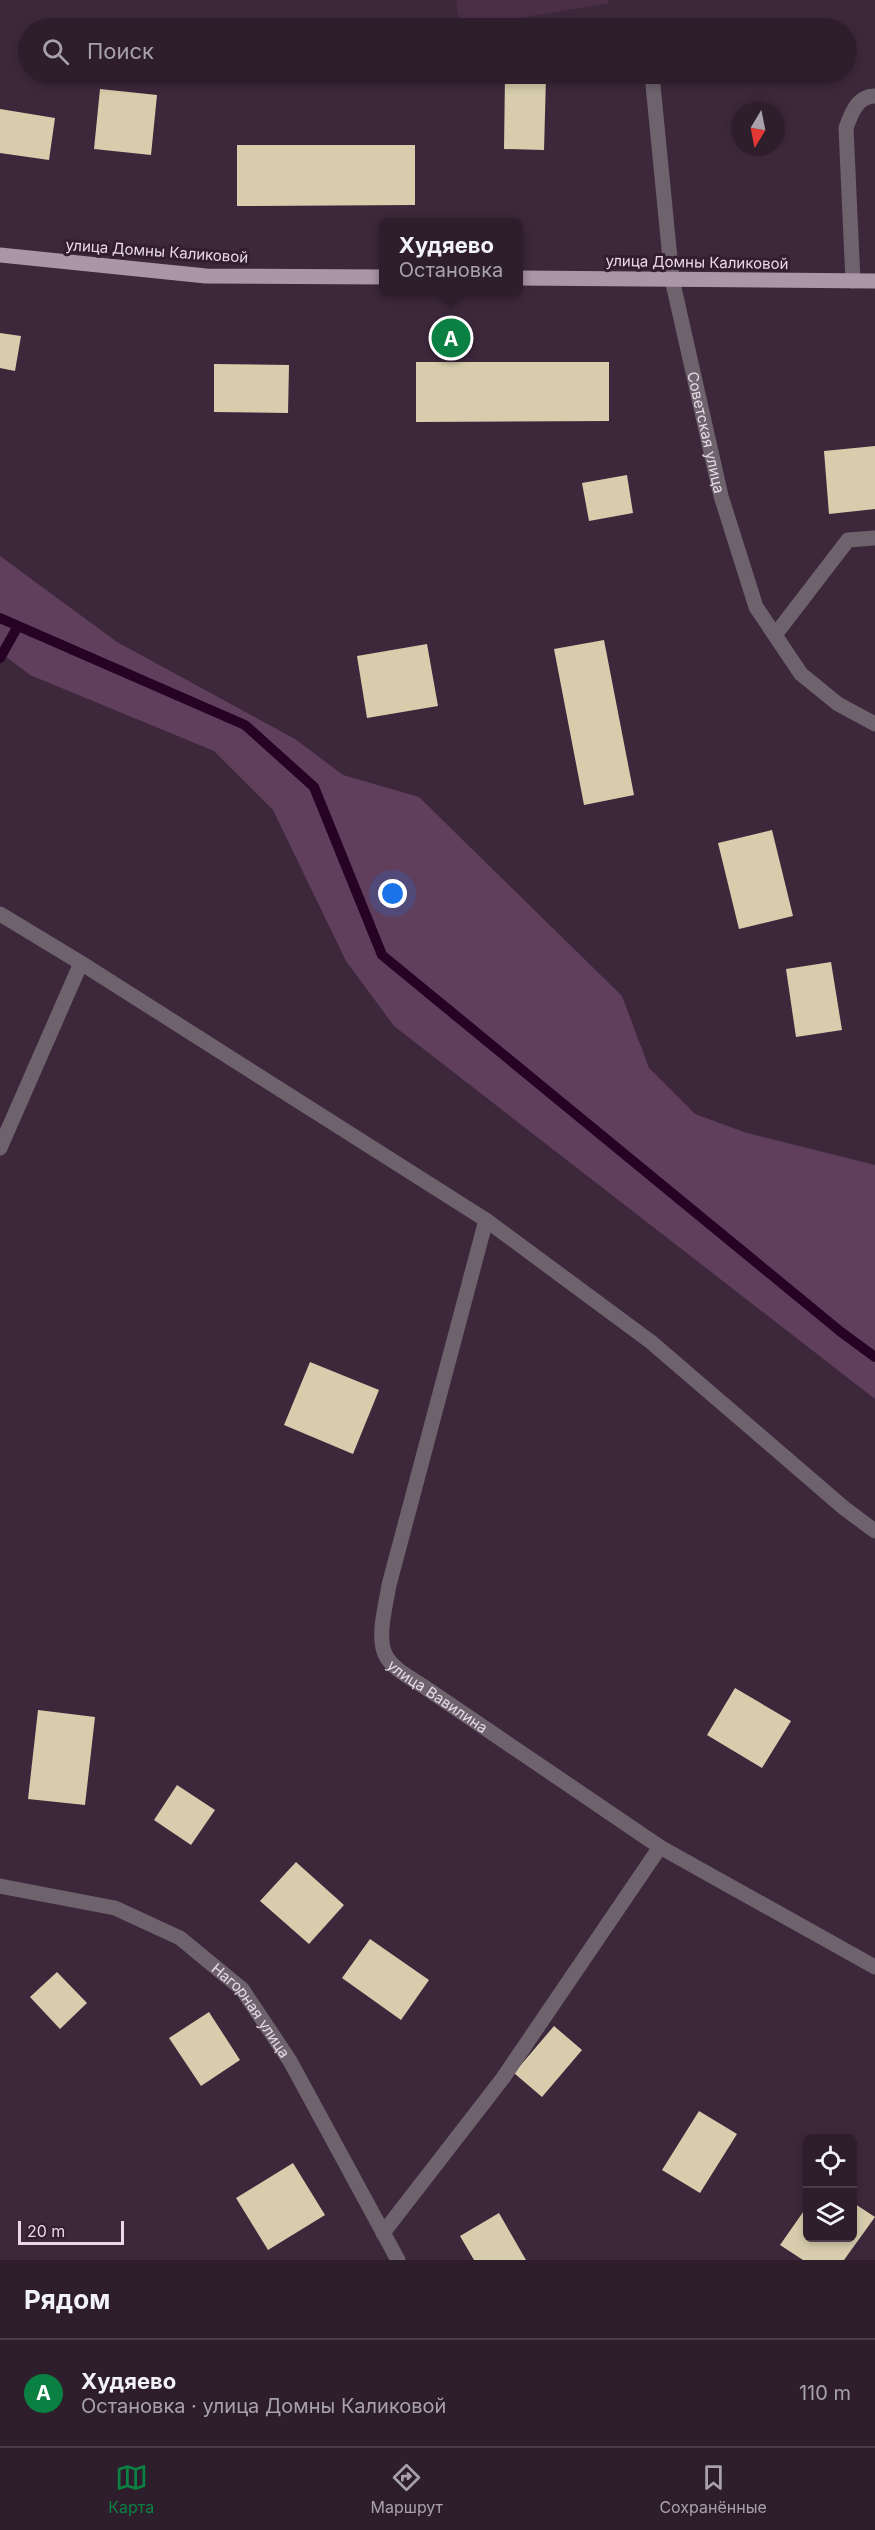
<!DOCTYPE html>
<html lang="ru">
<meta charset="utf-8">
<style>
:root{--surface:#2e1e2c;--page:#3a2b38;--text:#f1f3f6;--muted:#a7a2a9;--line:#493c48;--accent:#0b8043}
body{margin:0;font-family:Inter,sans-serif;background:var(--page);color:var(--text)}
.controls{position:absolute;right:18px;bottom:18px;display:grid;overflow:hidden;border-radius:9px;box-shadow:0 3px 9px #0003}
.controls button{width:54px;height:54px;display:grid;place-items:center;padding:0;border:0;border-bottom:2px solid var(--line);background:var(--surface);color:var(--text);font:30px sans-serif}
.compass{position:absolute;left:731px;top:102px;width:54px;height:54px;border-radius:50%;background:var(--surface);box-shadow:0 3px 9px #0003;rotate:190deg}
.scale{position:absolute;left:18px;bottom:15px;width:106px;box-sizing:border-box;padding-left:6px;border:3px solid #e7d9e5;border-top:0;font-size:16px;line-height:21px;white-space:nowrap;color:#e7d9e5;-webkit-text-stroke:4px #331e31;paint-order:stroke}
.you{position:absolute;left:393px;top:894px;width:21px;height:21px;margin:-15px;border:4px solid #fff;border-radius:50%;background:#1a73e8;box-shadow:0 0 0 9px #1a73e833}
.badge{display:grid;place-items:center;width:39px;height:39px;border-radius:50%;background:var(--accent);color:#fff;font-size:20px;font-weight:700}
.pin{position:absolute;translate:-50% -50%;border:3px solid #fff;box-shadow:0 2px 6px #0006}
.popup{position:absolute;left:379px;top:218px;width:144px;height:78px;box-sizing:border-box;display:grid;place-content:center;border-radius:9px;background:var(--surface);filter:drop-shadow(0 2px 4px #0005);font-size:20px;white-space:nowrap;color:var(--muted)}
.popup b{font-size:22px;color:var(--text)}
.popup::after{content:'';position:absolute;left:50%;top:100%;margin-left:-12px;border:12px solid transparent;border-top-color:var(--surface)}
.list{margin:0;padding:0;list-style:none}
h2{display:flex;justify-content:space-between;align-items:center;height:78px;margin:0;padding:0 24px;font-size:26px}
h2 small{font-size:20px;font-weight:400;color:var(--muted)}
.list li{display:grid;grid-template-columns:39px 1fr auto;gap:18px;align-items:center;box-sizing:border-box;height:108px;padding:0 24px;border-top:2px solid var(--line)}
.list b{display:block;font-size:22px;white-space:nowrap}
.list p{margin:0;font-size:20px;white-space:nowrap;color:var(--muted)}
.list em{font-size:20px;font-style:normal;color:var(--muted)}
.icon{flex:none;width:33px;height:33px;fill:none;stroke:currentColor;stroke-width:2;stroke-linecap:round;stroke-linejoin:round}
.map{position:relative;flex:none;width:875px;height:2260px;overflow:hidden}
.search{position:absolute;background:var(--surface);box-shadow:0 3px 9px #0003;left:18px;right:18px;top:18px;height:66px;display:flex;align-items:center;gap:15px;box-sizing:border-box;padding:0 21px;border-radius:33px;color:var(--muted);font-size:22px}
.sheet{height:186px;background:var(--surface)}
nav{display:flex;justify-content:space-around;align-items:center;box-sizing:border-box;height:84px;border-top:2px solid var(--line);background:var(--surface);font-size:16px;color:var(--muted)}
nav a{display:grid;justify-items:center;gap:3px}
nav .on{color:var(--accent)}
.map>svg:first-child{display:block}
.built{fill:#4a2f47}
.green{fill:#603f5c}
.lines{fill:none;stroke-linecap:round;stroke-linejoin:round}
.stream{stroke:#260224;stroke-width:10}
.building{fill:#d7cdad}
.minor{stroke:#6e636d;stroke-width:15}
.major{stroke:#ab95a8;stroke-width:15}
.labels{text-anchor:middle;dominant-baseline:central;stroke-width:6;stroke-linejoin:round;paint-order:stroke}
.street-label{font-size:15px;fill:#e7d9e5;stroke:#331e31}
</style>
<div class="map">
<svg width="875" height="2260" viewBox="0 0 875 2260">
<rect width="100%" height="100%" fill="#3d283b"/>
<path class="built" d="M456,0H608L609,3L460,28Z"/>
<path class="green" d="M0,556L117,642L295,739L343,775L419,797L622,996L649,1068L695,1114L747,1133L875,1165V1399L394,1026L346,961L273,810L214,751L30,675L0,652Z"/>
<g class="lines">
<path class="stream" d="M0,618L245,725L314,787L382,955L841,1332L875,1357
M0,658L18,626"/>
</g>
<path class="building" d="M505,76L546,77L544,150L504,149Z
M100,89L157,95L151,155L94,149Z
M0,109L55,118L49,160L0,153Z
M237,145H415V205L237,206Z
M0,333L21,336L15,371L0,368Z
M416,362H609V421L416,422Z
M214,364L289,365L288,413L214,412Z
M875,446V509L829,514L824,451Z
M627,475L633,513L589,521L582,483Z
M604,640L634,795L584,805L554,649Z
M427,644L438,706L367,718L357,656Z
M772,830L793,916L739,929L718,843Z
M831,962L842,1030L796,1037L786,969Z
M310,1362L379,1390L353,1454L284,1425Z
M735,1688L791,1721L762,1768L707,1735Z
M38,1710L95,1717L85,1805L28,1799Z
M177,1785L215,1810L191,1845L154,1820Z
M296,1862L344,1905L309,1944L260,1901Z
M370,1939L429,1980L401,2020L342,1978Z
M57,1972L87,2003L60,2029L30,1997Z
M209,2012L240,2060L201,2086L169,2038Z
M554,2026L582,2050L542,2097L514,2073Z
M699,2111L737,2134L700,2193L662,2170Z
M293,2163L325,2215L268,2250L236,2198Z
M852,2202L875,2217L844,2260H803L780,2245L808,2205V2238H852Z
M499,2213L526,2260H474L460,2236Z"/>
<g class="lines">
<g class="minor">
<path id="s1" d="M653,85L672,279L721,496L756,607L801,674L838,704L875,724"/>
<path d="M853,281L846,128C851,114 857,96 875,96"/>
<path d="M775,635L848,540L875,538"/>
<path d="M0,914L81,963L486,1220L651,1342L844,1508L875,1531"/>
<path d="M0,1148L81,963"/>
<path id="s2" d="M486,1220L389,1585C386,1605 376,1638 386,1656C393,1669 411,1678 423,1686L660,1847L875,1967"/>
<path id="s3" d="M0,1886L115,1908L180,1938L242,1989L290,2061L398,2260"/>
<path d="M383,2233L503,2078L660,1847"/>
</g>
<path class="major" d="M0,255L206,276L384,277
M518,278L875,281"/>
</g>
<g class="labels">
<g class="street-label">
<text transform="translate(157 251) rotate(4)">улица Домны Каликовой</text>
<text transform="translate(697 262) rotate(1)">улица Домны Каликовой</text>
<text stroke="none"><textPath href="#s1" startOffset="352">Советская улица</textPath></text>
<text stroke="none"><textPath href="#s2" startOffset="516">улица Вавилина</textPath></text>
<text stroke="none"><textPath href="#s3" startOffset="291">Нагорная улица</textPath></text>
</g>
</g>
</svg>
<div class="controls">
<button><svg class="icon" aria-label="locate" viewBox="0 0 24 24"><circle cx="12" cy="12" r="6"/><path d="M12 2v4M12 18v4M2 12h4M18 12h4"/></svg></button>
<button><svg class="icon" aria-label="layers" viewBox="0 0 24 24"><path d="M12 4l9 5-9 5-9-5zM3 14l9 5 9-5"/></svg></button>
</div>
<svg class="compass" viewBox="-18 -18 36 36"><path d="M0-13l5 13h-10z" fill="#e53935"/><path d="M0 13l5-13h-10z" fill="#a7a2a9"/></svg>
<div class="scale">20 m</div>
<div class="you"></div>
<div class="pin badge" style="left:451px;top:338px">A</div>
<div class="popup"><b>Худяево</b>Остановка</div>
<div class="search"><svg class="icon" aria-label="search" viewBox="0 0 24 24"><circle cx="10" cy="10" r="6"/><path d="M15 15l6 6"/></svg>Поиск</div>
</div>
<section class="sheet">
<h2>Рядом<small></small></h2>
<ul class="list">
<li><span class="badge">A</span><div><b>Худяево</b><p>Остановка · улица Домны Каликовой</p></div><em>110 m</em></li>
</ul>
</section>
<nav>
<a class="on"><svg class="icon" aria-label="map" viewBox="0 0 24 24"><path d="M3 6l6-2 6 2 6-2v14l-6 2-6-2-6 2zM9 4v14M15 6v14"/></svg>Карта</a>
<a><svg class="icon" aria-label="directions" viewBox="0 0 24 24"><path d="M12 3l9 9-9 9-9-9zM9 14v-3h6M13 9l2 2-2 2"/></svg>Маршрут</a>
<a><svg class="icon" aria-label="saved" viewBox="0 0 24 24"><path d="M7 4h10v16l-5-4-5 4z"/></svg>Сохранённые</a>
</nav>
